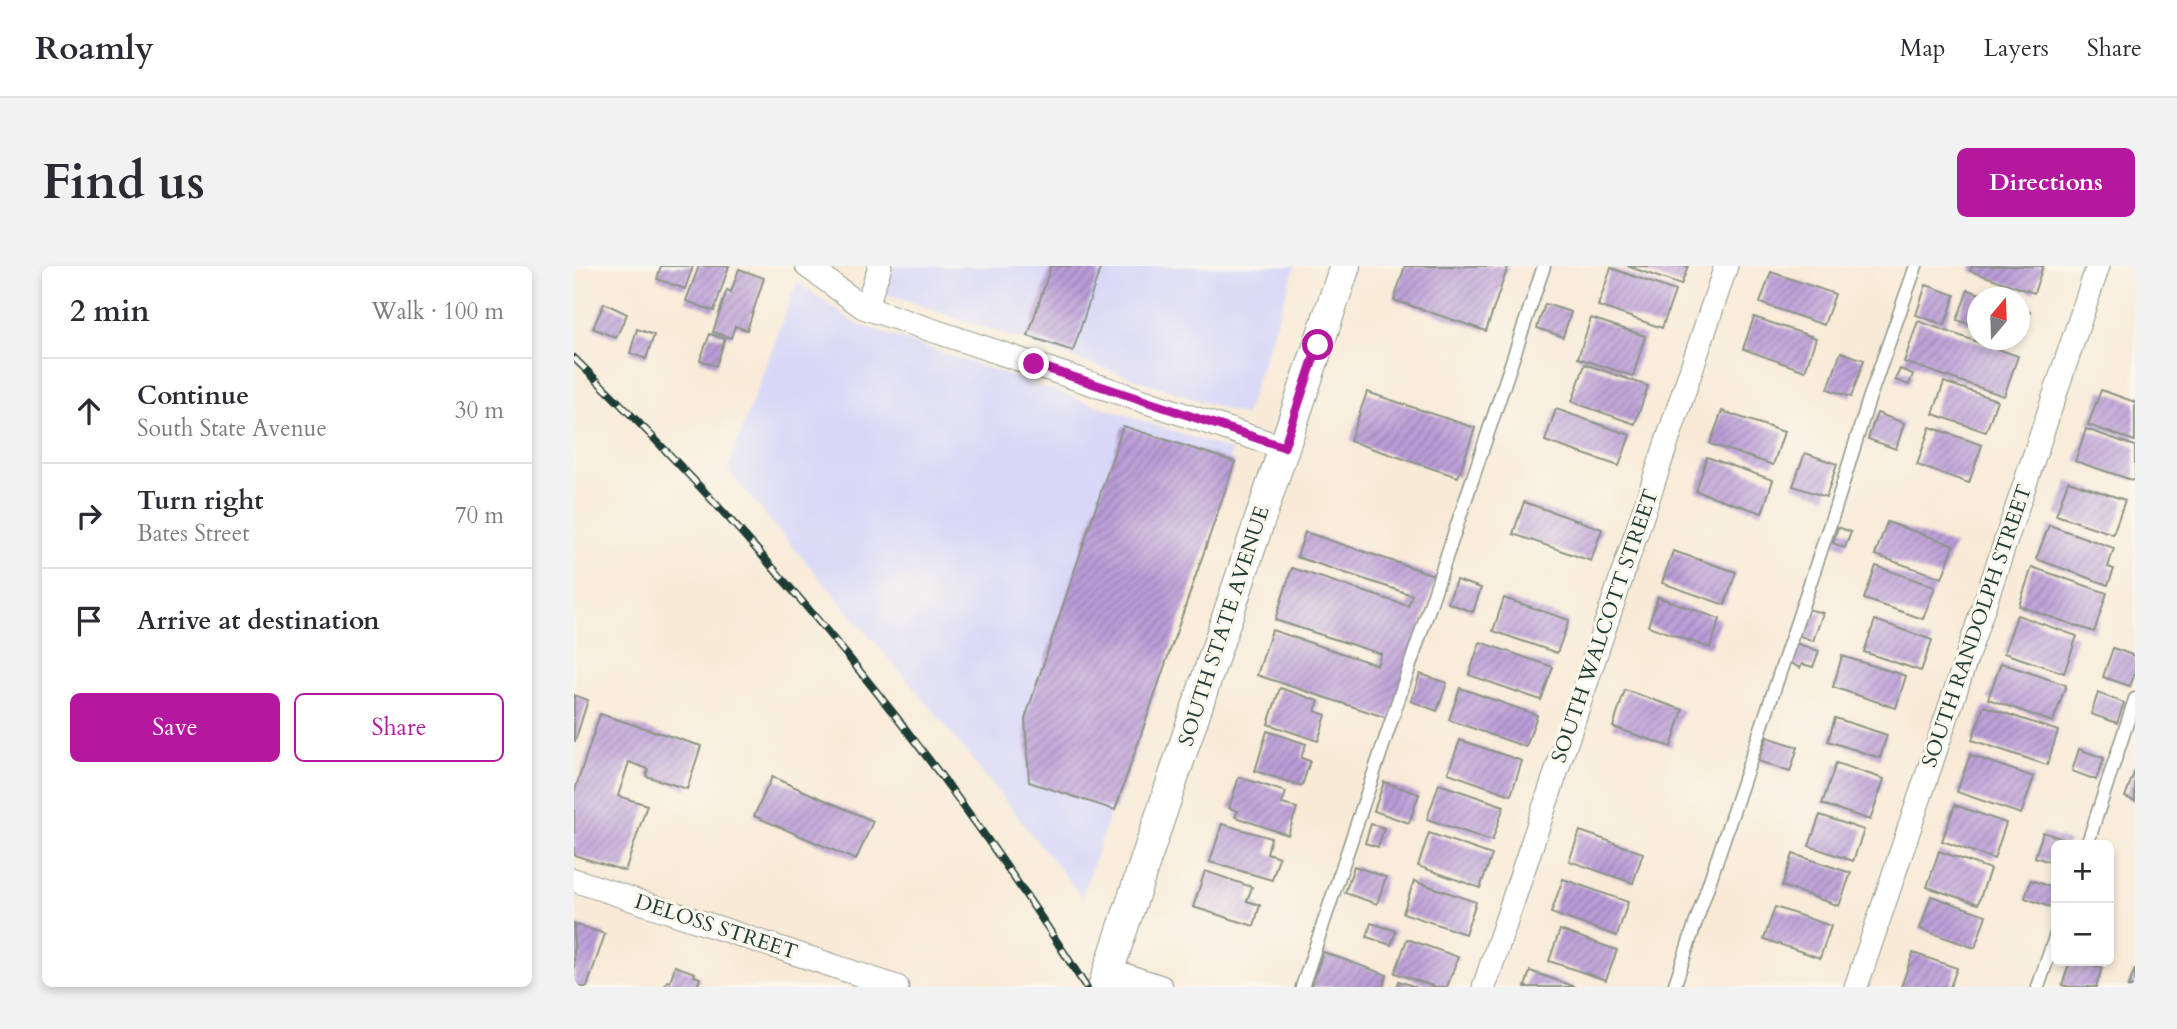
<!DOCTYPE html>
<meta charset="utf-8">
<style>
:root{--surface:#fff;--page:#f2f2f3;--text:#2b2b33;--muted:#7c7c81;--line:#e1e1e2;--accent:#b5179e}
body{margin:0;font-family:Cardo,serif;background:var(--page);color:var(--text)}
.controls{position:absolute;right:21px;bottom:21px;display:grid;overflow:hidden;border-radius:10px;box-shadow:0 4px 10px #0003}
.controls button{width:63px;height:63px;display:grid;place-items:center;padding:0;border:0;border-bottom:2px solid var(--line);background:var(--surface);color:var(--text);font:35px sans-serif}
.compass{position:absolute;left:1393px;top:21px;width:63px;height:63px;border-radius:50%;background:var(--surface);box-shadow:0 4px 10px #0003;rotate:19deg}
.stop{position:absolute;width:21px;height:21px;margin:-16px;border:5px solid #b5179e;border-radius:50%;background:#fff}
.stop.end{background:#b5179e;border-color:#fff;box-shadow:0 2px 7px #0008}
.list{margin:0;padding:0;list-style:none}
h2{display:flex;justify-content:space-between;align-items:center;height:91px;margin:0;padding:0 28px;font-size:30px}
h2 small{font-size:23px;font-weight:400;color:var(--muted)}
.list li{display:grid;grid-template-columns:46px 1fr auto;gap:21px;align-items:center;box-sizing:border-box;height:105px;padding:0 28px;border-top:2px solid var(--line)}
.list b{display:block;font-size:26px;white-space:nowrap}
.list p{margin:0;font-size:23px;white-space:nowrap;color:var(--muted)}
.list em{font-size:23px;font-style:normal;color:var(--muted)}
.actions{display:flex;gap:14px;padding:21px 28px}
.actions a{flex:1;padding:16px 0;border:2px solid var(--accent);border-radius:10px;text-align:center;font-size:24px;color:var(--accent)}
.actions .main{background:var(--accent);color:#fff}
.icon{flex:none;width:38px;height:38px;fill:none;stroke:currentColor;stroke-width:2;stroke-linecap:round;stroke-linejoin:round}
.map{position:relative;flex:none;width:1561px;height:721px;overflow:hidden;border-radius:10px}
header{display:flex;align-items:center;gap:42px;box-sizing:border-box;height:98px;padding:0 35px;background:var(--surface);border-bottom:2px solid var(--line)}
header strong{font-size:33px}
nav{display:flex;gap:38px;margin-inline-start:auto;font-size:24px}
.intro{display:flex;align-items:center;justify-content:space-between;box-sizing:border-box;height:168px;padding:0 42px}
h1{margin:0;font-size:49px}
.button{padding:18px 32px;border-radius:10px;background:var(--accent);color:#fff;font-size:24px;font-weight:700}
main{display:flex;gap:42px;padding:0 42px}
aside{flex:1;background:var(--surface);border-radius:10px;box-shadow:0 4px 10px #0003}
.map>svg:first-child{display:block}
.built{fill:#d7d7f8}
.building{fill:url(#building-hatch)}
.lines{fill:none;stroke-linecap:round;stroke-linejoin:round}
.service-casing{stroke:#8c9486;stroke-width:15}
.minor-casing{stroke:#8c9486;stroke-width:25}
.tertiary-casing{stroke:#8c9486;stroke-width:32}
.service{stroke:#fff;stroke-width:12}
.minor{stroke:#fff;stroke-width:23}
.tertiary{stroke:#fff;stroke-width:30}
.rail-casing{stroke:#1f3d34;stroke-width:8}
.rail{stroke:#fbf7ec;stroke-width:5;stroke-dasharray:16;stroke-linecap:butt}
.route{stroke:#b5179e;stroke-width:9}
.labels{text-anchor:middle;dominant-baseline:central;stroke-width:6;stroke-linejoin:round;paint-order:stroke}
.street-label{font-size:21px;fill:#1f3d34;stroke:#fbf7ec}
</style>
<header>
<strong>Roamly</strong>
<nav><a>Map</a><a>Layers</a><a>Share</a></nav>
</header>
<div class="intro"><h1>Find us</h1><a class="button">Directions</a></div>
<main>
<aside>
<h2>2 min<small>Walk · 100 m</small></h2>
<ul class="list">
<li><svg class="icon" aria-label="ahead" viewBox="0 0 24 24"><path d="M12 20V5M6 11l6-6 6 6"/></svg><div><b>Continue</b><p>South State Avenue</p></div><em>30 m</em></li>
<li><svg class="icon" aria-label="right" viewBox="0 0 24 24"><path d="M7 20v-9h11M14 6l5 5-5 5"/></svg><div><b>Turn right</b><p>Bates Street</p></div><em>70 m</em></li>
<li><svg class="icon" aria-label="arrive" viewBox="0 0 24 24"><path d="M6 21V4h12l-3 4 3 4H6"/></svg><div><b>Arrive at destination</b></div></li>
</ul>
<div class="actions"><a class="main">Save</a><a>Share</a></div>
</aside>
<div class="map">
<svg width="1561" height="721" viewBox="0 0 1561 721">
<defs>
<pattern id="building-hatch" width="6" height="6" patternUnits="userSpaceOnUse" patternTransform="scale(1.75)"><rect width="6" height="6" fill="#b99cd7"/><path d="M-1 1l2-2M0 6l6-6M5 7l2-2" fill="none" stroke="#9680af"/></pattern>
</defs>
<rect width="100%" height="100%" fill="#fbf7ec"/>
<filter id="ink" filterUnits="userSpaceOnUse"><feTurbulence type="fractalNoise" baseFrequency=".0143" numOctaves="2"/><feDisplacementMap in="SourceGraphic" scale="14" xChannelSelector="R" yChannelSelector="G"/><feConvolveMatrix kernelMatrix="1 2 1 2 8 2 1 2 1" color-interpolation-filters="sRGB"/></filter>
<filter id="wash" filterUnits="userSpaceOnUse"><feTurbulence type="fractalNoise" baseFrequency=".00686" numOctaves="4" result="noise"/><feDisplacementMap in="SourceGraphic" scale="28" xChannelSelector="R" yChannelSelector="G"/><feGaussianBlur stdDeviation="1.57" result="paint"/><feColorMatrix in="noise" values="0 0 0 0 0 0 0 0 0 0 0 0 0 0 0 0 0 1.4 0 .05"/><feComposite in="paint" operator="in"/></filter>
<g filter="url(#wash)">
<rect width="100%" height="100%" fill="#f8ead7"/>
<path class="built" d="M319,0H721L671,150L309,27Z
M223,16L280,57L658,185L508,631L348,431L153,204Z"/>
<g id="blocks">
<path class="building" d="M87,0H119L111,23L83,13Z
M125,0H155L140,45L112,35Z
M477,0H527L499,85L454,70Z
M831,0H934L912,65L820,34Z
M1053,0H1114L1107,19Z
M1398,0H1469L1460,27L1396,5Z
M1037,2L1101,25L1088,62L1024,40Z
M165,3L190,12L173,64L161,60L157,72L139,66L153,24L157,26Z
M1197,6L1261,28L1250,59L1186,37Z
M1352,19L1381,29L1371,59L1342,49Z
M1394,24L1416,31L1404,32V61L1383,54Z
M30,37L53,48L42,72L19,62Z
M971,38L997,46L989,71L963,62Z
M1446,41L1456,45L1446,73Z
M1180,51L1242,72L1231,105L1169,83Z
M1017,52L1071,70L1059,110L1004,92Z
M1344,55L1444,90L1430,130L1330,96Z
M63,63L80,69L72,93L56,87Z
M136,68L151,73L142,100L126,94Z
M1267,86L1290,94L1277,131L1254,123Z
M1011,98L1074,120L1061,158L998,136Z
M1326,103L1339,108L1335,119L1321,114Z
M1370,116L1423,134L1412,166L1359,148Z
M1527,124L1561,136V175L1514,159Z
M793,126L901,162L884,211L776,175Z
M982,143L1056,169L1045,200L971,175Z
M1148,145L1210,166L1199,199L1136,178Z
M1303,147L1330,157L1322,183L1294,173Z
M549,160L661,196L541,544L455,516L451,453Z
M1356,161L1408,179L1395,217L1343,199Z
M1512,163L1561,180V215L1501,195Z
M1231,187L1263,198L1252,231L1219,220Z
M1133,191L1199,214L1188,247L1122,225Z
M1494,215L1551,234L1539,268L1482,249Z
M950,236L1028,263L1017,295L939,268Z
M1313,256L1380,279L1368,312L1301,289Z
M1475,259L1540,282L1534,301L1540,303L1534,319L1462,293Z
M1264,261L1277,266L1271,282L1259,277Z
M731,266L863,310L816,453L683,409L698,364L803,399L807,388L701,354L718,302L834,340L838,329L723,291Z
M1099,285L1162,306L1151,339L1088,317Z
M1302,300L1361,321L1349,353L1290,333Z
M1458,301L1533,327L1520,366L1445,340Z
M882,314L907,322L899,346L874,337Z
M1084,331L1146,353L1136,382L1074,360Z
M930,332L995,354L983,387L919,365Z
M1233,343L1249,347L1239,375L1224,369Z
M1443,349L1503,370L1490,407L1430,387Z
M1301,354L1358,374L1347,405L1290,386Z
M906,376L979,401L967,434L895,409Z
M1222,377L1245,385L1239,401L1228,398L1226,402L1216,397Z
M1539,382L1561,390V407L1556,420L1529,411Z
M1268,390L1332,410L1322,442L1259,421Z
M1427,397L1492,419L1479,456L1414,433Z
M846,408L873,417L863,445L837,435Z
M706,422L745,435L741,445L752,449L744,475L694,458Z
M886,422L963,449L952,481L875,454Z
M1051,424L1109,444L1097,481L1039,461Z
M1524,427L1550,437L1543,457L1517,448Z
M0,429L14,434L1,475H0Z
M1410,440L1484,465L1473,499L1398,474Z
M26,448L127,480L113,523L72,510L74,503L55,496L44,530L73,539L51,605L0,589V527Z
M1261,452L1313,469L1306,492L1254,475Z
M693,465L732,478L727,492L736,495L728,520L681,505Z
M1193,471L1224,481L1216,506L1184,495Z
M886,474L948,495L937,529L874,507Z
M1505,483L1530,492L1522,514L1498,505Z
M1396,489L1460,511L1447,548L1383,526Z
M1262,497L1310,513L1296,554L1248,538Z
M1561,504V535L1551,531Z
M198,511L299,555L282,594L180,550Z
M665,511L712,526L708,538L723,542L714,569L661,551L664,545L655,542Z
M810,516L845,528L835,557L800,545Z
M865,518L930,540L918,575L853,553Z
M1381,539L1432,557L1420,593L1368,575Z
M1246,549L1290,564L1279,595L1235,580Z
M648,558L697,572L693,587L705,591L698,614L636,596Z
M797,558L810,562L804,581L791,577Z
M1006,565L1069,587L1059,617L995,595Z
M1469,566L1495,575L1493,579H1482V598L1461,591Z
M855,567L918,589L906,622L844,600Z
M1365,585L1416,603L1404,638L1353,621Z
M1219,588L1277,607L1265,640L1208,620Z
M780,600L812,611L803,638L771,627Z
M631,605L678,621L673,635L686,639L680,660L619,641Z
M989,613L1054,636L1043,670L977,647Z
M1457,614L1482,623L1476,641L1451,632Z
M840,615L902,636L891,668L829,647Z
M1357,630L1412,649L1401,682L1346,663Z
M1201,641L1257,660L1246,692L1190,673Z
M797,657L822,665L817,679L793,671Z
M0,658L31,668L13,721H0Z
M986,664L1043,684L1032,714L975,695Z
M833,673L884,691L873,721H861L821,707Z
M749,686L813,709L809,721H737Z
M1339,687L1383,702L1376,721H1327Z
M1496,695H1507L1528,702L1522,721H1495L1488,719Z
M101,700L121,707L120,710L126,712L123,721H91L93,715L96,716Z
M1561,703V721H1554Z
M956,705L1002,721H951Z
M825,715L842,721H823Z"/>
</g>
</g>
<g filter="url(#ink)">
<use href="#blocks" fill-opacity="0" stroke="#8c9486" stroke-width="2"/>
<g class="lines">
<g class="service-casing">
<path id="service" d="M1513,579L1561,433
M728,721L970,0
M1100,721L1261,243L1295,133L1342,0
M1464,721L1482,668"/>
</g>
<g class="minor-casing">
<path id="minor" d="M233,0L289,41L710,182
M292,42L306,0
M0,614L323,721
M535,704L587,721
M910,721L1152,0
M1282,721L1524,0"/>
</g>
<g class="tertiary-casing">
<path id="tertiary" d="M529,721L771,0"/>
</g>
<use href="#service" class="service"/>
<use href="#minor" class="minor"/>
<use href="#tertiary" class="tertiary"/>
<g class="rail-casing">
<path id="rail" d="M0,92C194,281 368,492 512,721"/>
</g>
<use href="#rail" class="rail"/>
</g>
</g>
<g class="lines" filter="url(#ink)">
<path class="route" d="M460,98L710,181L744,79"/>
</g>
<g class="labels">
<g class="street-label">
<text transform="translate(650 360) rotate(-72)">SOUTH STATE AVENUE</text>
<text transform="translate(1031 360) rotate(-71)">SOUTH WALCOTT STREET</text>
<text transform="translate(1403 360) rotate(-71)">SOUTH RANDOLPH STREET</text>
<text transform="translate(142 661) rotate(18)">DELOSS STREET</text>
</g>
</g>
</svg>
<div class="controls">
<button>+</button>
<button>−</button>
</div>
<svg class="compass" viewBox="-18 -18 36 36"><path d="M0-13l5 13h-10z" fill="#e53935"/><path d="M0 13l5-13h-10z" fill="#7c7c81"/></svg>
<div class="stop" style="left:744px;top:79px"></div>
<div class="stop end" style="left:460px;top:98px"></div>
</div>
</main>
